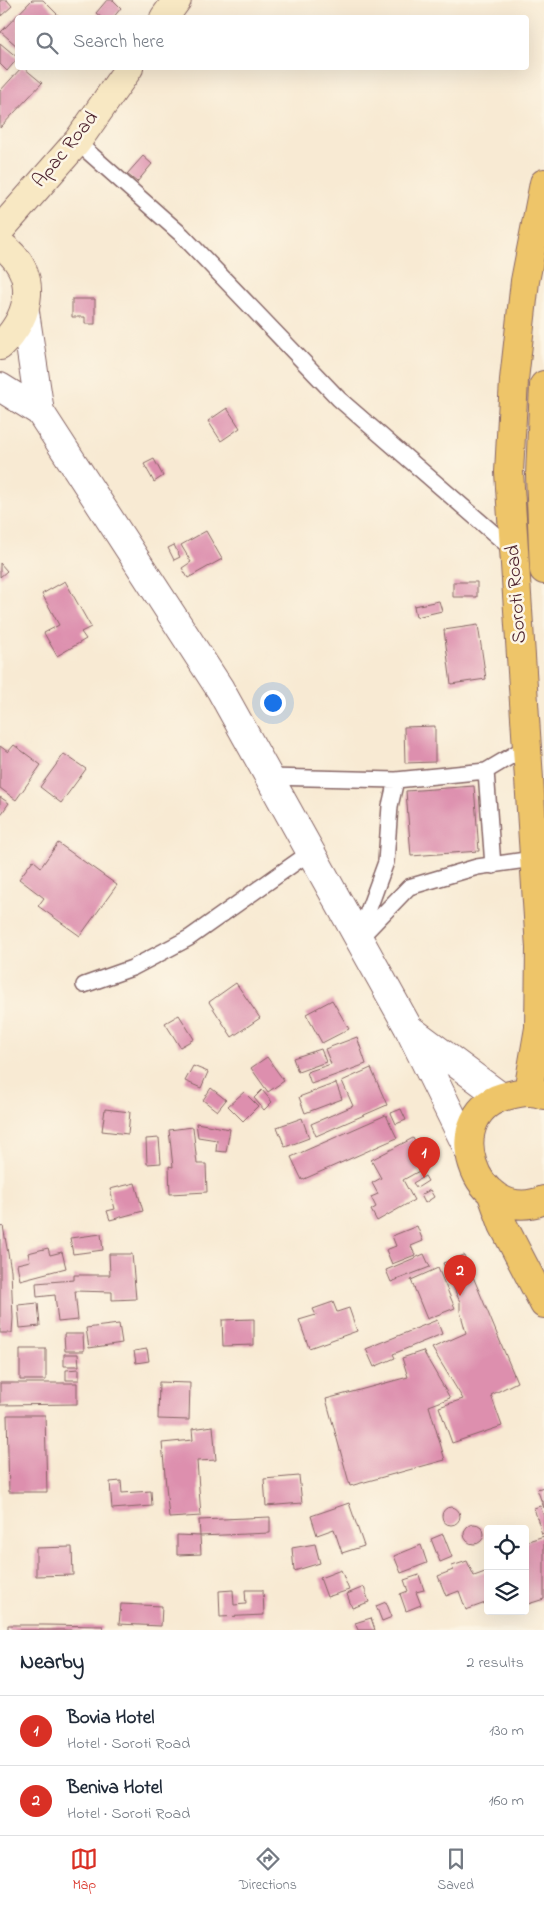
<!DOCTYPE html>
<meta charset="utf-8">
<style>
:root{--surface:#fff;--page:#f2f2f3;--text:#1f2937;--muted:#747a83;--line:#e0e1e3;--accent:#d93025}
body{margin:0;font-family:"Indie Flower",sans-serif;background:var(--page);color:var(--text)}
.controls{position:absolute;right:15px;bottom:15px;display:grid;overflow:hidden;border-radius:5px;box-shadow:0 5px 20px #0002}
.controls button{width:45px;height:45px;display:grid;place-items:center;padding:0;border:0;border-bottom:1px solid var(--line);background:var(--surface);color:var(--text);font:25px sans-serif}
.you{position:absolute;left:272px;top:702px;width:18px;height:18px;margin:-12px;border:4px solid #fff;border-radius:50%;background:#1a73e8;box-shadow:0 0 0 8px #1a73e833}
.badge{display:grid;place-items:center;width:32px;height:32px;border-radius:50%;background:var(--accent);color:#fff;font-size:16px;font-weight:700}
.pin{position:absolute;translate:-50% -41px;filter:drop-shadow(0 1px 2px #0008)}
.pin::after{content:'';position:absolute;top:26px;width:18px;height:15px;background:inherit;clip-path:polygon(0 0,100% 0,50% 100%)}
.list{margin:0;padding:0;list-style:none}
h2{display:flex;justify-content:space-between;align-items:center;height:65px;margin:0;padding:0 20px;font-size:21px}
h2 small{font-size:16px;font-weight:400;color:var(--muted)}
.list li{display:grid;grid-template-columns:32px 1fr auto;gap:15px;align-items:center;box-sizing:border-box;height:70px;padding:0 20px;border-top:1px solid var(--line)}
.list b{display:block;font-size:19px;white-space:nowrap}
.list p{margin:0;font-size:16px;white-space:nowrap;color:var(--muted)}
.list em{font-size:16px;font-style:normal;color:var(--muted)}
.icon{flex:none;width:28px;height:28px;fill:none;stroke:currentColor;stroke-width:2;stroke-linecap:round;stroke-linejoin:round}
.map{position:relative;flex:none;width:544px;height:1630px;overflow:hidden}
.search{position:absolute;background:var(--surface);box-shadow:0 5px 20px #0002;left:15px;right:15px;top:15px;height:55px;display:flex;align-items:center;gap:12px;box-sizing:border-box;padding:0 18px;border-radius:5px;color:var(--muted);font-size:19px}
.sheet{height:205px;background:var(--surface)}
nav{display:flex;justify-content:space-around;align-items:center;box-sizing:border-box;height:70px;border-top:1px solid var(--line);background:var(--surface);font-size:14px;color:var(--muted)}
nav a{display:grid;justify-items:center;gap:2px}
nav .on{color:var(--accent)}
.map>svg:first-child{display:block}
.building{fill:#dd8fae}
.lines{fill:none;stroke-linecap:round;stroke-linejoin:round}
.service-casing{stroke:#876666;stroke-width:18}
.tertiary-casing{stroke:#876666;stroke-width:30}
.secondary-casing{stroke:#876666;stroke-width:30}
.primary-casing{stroke:#876666;stroke-width:30}
.service{stroke:#fff;stroke-width:15}
.tertiary{stroke:#fff;stroke-width:28}
.secondary{stroke:#f8e8c3;stroke-width:28}
.primary{stroke:#eec569;stroke-width:28}
.labels{text-anchor:middle;dominant-baseline:central;stroke-width:5;stroke-linejoin:round;paint-order:stroke}
.street-label{font-size:20px;fill:#4a1f2b;stroke:#fcf5e5}
</style>
<div class="map">
<svg width="544" height="1630" viewBox="0 0 544 1630">
<rect width="100%" height="100%" fill="#fcf5e5"/>
<filter id="ink" filterUnits="userSpaceOnUse"><feTurbulence type="fractalNoise" baseFrequency=".02" numOctaves="2"/><feDisplacementMap in="SourceGraphic" scale="10" xChannelSelector="R" yChannelSelector="G"/><feConvolveMatrix kernelMatrix="1 2 1 2 8 2 1 2 1" color-interpolation-filters="sRGB"/></filter>
<filter id="wash" filterUnits="userSpaceOnUse"><feTurbulence type="fractalNoise" baseFrequency=".0096" numOctaves="4" result="noise"/><feDisplacementMap in="SourceGraphic" scale="20" xChannelSelector="R" yChannelSelector="G"/><feGaussianBlur stdDeviation="1.12" result="paint"/><feColorMatrix in="noise" values="0 0 0 0 0 0 0 0 0 0 0 0 0 0 0 0 0 1.4 0 .05"/><feComposite in="paint" operator="in"/></filter>
<g filter="url(#wash)">
<rect width="100%" height="100%" fill="#f8ead3"/>
<g id="blocks">
<path class="building" d="M0,0H7L12,6L1,16Z
M32,0H43L61,18H18V47L1,32Z
M107,0H113L121,8L113,18H102L96,13Z
M0,43L18,58L7,71L0,64Z
M21,68H24L42,83L0,128V91Z
M143,156L152,164L137,182L127,174Z
M72,299H95V324H85V317H72Z
M227,408L240,428L221,441L208,421Z
M154,459L163,476L154,482L144,464Z
M206,531L222,559L188,578L182,568L191,562L181,545Z
M174,545L180,557L174,560L168,548Z
M0,563L7,571L0,577Z
M65,581L91,627L81,632L86,639L57,656L44,633L59,625L42,594Z
M453,582H477V597H453Z
M439,601L442,611L416,617L414,606Z
M478,625L486,679L451,684L444,630Z
M435,726V762L405,763L404,727Z
M14,745L41,765L16,800L0,788V746L8,752Z
M64,754L86,769L61,803L40,787Z
M474,786L479,851L411,856L406,791Z
M0,797L9,803L0,816Z
M58,843L117,885L80,936L38,906L44,898L19,879L33,860L41,867Z
M236,983L260,1018L232,1037L209,1002Z
M332,1000L349,1029L322,1043L306,1014Z
M179,1015L194,1039L180,1047L165,1023Z
M357,1037L366,1064L311,1084L307,1072L331,1064L325,1049Z
M321,1049L326,1062L298,1072L293,1058Z
M267,1057L284,1081L268,1092L251,1068Z
M193,1066L208,1072L201,1088L185,1081Z
M371,1068L387,1105L316,1136L311,1124L353,1106L342,1081Z
M336,1083L342,1099L305,1113L299,1097Z
M211,1088L226,1100L217,1111L203,1100Z
M262,1090L272,1102L264,1110L254,1098Z
M244,1092L258,1106L243,1121L228,1106Z
M105,1109L130,1112L128,1134L102,1131Z
M401,1109L406,1120L396,1124L391,1113Z
M386,1115L397,1138L302,1180L291,1157Z
M302,1118L309,1138L285,1147L277,1127Z
M196,1123L230,1129L226,1152L216,1151L217,1140L198,1137Z
M193,1127L197,1164H206L207,1192L170,1194L169,1166L173,1167L169,1130Z
M159,1138L161,1163L147,1164L146,1139Z
M413,1138L419,1149L411,1153L421,1170L403,1180L414,1200L377,1221L371,1210L376,1207L371,1197L378,1194L372,1183L381,1178L371,1160Z
M425,1176L428,1181L417,1188L413,1183Z
M135,1183L143,1211L110,1220L107,1211L115,1209L110,1189Z
M430,1190L434,1197L425,1203L421,1195Z
M3,1226L11,1270L13,1318L12,1333H0V1227Z
M417,1226L423,1241L411,1246L415,1255L392,1264L386,1250L396,1246L392,1236Z
M101,1234L103,1250L73,1254L70,1238Z
M48,1248L50,1255L62,1252L66,1268L20,1280L17,1264L30,1261L28,1253Z
M109,1254H132L136,1299L112,1300V1292L75,1291L78,1320L58,1322L55,1295L37,1297L36,1283L74,1280V1275H110Z
M424,1254L430,1267L391,1282L386,1270Z
M464,1255L517,1382L491,1395L502,1426L452,1443L439,1407L463,1399L432,1348L466,1333L460,1311V1302L443,1263Z
M438,1268L455,1308L427,1319L411,1280Z
M333,1302L337,1312L349,1308L357,1331L309,1348L299,1320L316,1315L313,1309Z
M38,1303L40,1326L20,1328L18,1305Z
M254,1319V1345L223,1346L222,1320Z
M437,1320L442,1334L393,1354L395,1358L374,1367L366,1349Z
M119,1324L122,1343L89,1348L86,1328Z
M64,1334H83L84,1351H65Z
M20,1349H46V1380H20Z
M147,1349L149,1361L136,1363L134,1351Z
M423,1351L450,1398L429,1406L445,1460L350,1486L326,1399L408,1377L402,1358Z
M64,1354H78L79,1366H64Z
M79,1369V1380H66V1370Z
M159,1382L190,1383L189,1420L158,1419Z
M0,1383H77V1404L0,1405Z
M7,1415H45L47,1492H9Z
M213,1426L216,1460L197,1461L201,1516L169,1518L162,1443L193,1440L192,1429Z
M299,1476L302,1503L266,1506L264,1479Z
M121,1481L122,1493L151,1491L152,1506L112,1509L110,1482Z
M544,1487V1508L537,1489Z
M349,1503L364,1546L342,1553L334,1529L317,1535L311,1516Z
M540,1506L544,1517V1533L542,1534L534,1508Z
M442 1516a9 9 0 1 1 18 0a9 9 0 1 1-18 0Z
M270,1517V1533L200,1536L201,1554L177,1555V1535L200,1536L199,1520Z
M464 1534a10 10 0 1 1 20 0a10 10 0 1 1-20 0Z
M443,1534L452,1557L440,1562L431,1539Z
M544,1536V1599L525,1605V1542Z
M315,1544L320,1563L294,1571L292,1548Z
M421,1545L427,1563L401,1573L394,1556Z
M72,1547L73,1575L36,1576V1548Z
M467,1561L474,1576L485,1572L488,1580V1602L466,1610L459,1591L446,1596L438,1576L453,1570L452,1566Z
M341,1570L349,1590L327,1597L320,1578Z
M419,1575L424,1590L416,1592L421,1605L406,1611L400,1594L408,1591L404,1580Z
M364,1587L369,1602L352,1608L347,1594Z
M233,1590L234,1605L246,1604L245,1590H263L264,1615L220,1617L219,1591Z
M386,1602L392,1617L382,1621L376,1606Z
M121,1604L162,1606L161,1626L119,1624Z
M371,1618L375,1630H358L355,1623Z
M8,1625H44L103,1626L102,1630H8Z"/>
</g>
</g>
<g filter="url(#ink)">
<use href="#blocks" fill-opacity="0" stroke="#876666" stroke-width="1"/>
<g class="lines">
<g class="service-casing">
<path id="service" d="M77,142L182,235L339,399L513,550
M528,746L486,771L396,780L390,806L386,862L357,941L409,887L477,867L533,859
M486,771L493,866
M268,777L396,780
M84,985L132,968L189,938L309,853"/>
</g>
<g class="tertiary-casing">
<path id="tertiary" d="M25,312L40,412
M0,387L40,412L220,689L408,1027L469,1151
M411,1030L500,1096"/>
</g>
<g class="secondary-casing">
<path id="secondary" d="M164,18L177,0
M0,230L77,142L129,68
M0,244C40,273 32,315 0,346"/>
</g>
<g class="primary-casing">
<path id="primary" d="M544,385L540,475L544,570
M528,1091L539,1028L540,948L509,472L514,380L525,281L544,183
M544,1095C532,1090 522,1092 510,1095C436,1109 473,1229 544,1200
M491,1192L503,1225L544,1304"/>
</g>
<use href="#service" class="service"/>
<use href="#tertiary" class="tertiary"/>
<use href="#secondary" class="secondary"/>
<use href="#primary" class="primary"/>
</g>
</g>
<g class="labels">
<g class="street-label">
<text transform="translate(66 150) rotate(-51)">Apac Road</text>
<text transform="translate(517 594) rotate(-94)">Soroti Road</text>
</g>
</g>
</svg>
<div class="controls">
<button><svg class="icon" aria-label="locate" viewBox="0 0 24 24"><circle cx="12" cy="12" r="6"/><path d="M12 2v4M12 18v4M2 12h4M18 12h4"/></svg></button>
<button><svg class="icon" aria-label="layers" viewBox="0 0 24 24"><path d="M12 4l9 5-9 5-9-5zM3 14l9 5 9-5"/></svg></button>
</div>
<div class="you"></div>
<div class="pin badge" style="left:424px;top:1178px">1</div>
<div class="pin badge" style="left:460px;top:1296px">2</div>
<div class="search"><svg class="icon" aria-label="search" viewBox="0 0 24 24"><circle cx="10" cy="10" r="6"/><path d="M15 15l6 6"/></svg>Search here</div>
</div>
<section class="sheet">
<h2>Nearby<small>2 results</small></h2>
<ul class="list">
<li><span class="badge">1</span><div><b>Bovia Hotel</b><p>Hotel · Soroti Road</p></div><em>130 m</em></li>
<li><span class="badge">2</span><div><b>Beniva Hotel</b><p>Hotel · Soroti Road</p></div><em>160 m</em></li>
</ul>
</section>
<nav>
<a class="on"><svg class="icon" aria-label="map" viewBox="0 0 24 24"><path d="M3 6l6-2 6 2 6-2v14l-6 2-6-2-6 2zM9 4v14M15 6v14"/></svg>Map</a>
<a><svg class="icon" aria-label="directions" viewBox="0 0 24 24"><path d="M12 3l9 9-9 9-9-9zM9 14v-3h6M13 9l2 2-2 2"/></svg>Directions</a>
<a><svg class="icon" aria-label="saved" viewBox="0 0 24 24"><path d="M7 4h10v16l-5-4-5 4z"/></svg>Saved</a>
</nav>
